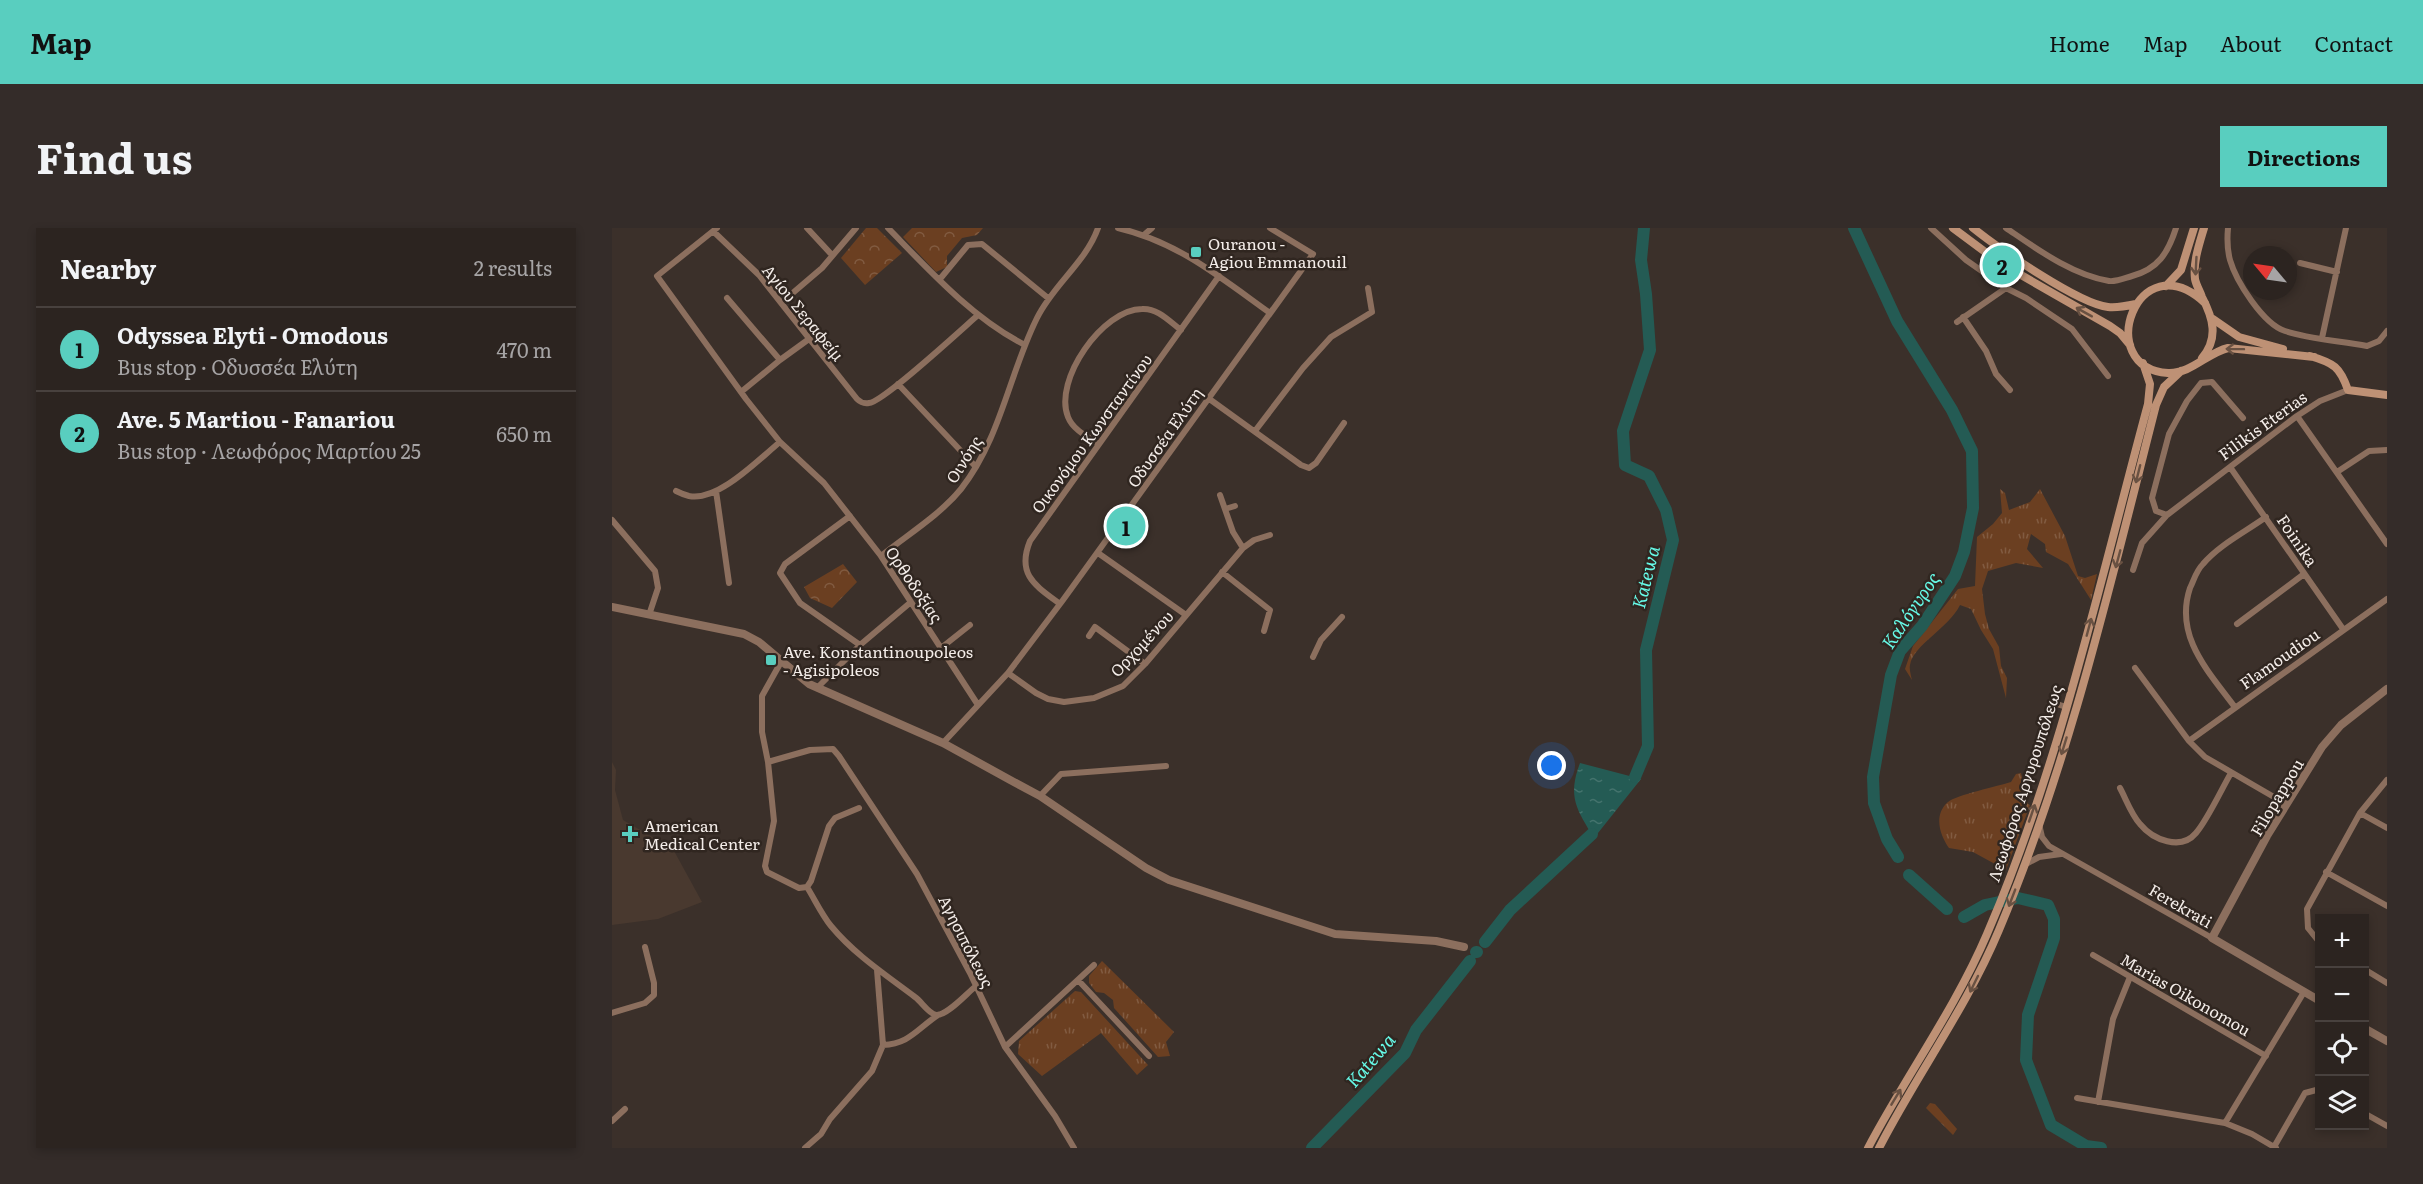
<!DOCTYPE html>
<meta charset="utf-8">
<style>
:root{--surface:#2c2420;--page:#342c29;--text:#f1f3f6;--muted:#a6a4a5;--line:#48413e;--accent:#59cebf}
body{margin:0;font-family:Literata,serif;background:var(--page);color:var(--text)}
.controls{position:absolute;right:18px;bottom:18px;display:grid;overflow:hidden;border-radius:0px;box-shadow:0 3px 9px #0003}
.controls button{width:54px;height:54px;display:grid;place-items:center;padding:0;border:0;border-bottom:2px solid var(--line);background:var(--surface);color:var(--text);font:30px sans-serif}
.compass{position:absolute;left:1631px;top:18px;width:54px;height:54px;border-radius:50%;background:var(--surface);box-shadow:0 3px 9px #0003;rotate:299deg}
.you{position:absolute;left:940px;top:538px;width:21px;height:21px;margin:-15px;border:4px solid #fff;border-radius:50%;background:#1a73e8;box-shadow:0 0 0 9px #1a73e833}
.badge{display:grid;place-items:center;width:39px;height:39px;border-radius:50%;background:var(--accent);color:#111;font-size:20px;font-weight:700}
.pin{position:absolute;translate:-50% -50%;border:3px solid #fff;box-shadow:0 2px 6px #0006}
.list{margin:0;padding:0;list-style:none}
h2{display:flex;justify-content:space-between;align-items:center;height:78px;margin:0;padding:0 24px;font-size:26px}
h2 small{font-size:20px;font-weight:400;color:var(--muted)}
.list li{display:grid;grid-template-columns:39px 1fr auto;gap:18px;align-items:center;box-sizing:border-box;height:84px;padding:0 24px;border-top:2px solid var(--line)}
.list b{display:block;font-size:22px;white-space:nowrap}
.list p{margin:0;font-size:20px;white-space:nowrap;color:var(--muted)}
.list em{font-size:20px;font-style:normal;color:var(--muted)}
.icon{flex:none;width:33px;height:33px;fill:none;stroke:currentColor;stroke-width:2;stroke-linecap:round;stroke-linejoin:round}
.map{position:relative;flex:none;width:1775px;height:920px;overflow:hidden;border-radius:0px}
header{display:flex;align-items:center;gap:36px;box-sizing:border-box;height:84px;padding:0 30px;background:var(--accent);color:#111}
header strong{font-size:28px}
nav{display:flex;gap:33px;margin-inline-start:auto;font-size:21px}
.intro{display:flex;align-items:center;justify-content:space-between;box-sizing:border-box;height:144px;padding:0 36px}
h1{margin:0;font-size:42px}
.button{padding:15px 27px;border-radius:0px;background:var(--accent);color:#111;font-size:21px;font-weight:700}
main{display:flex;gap:36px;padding:0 36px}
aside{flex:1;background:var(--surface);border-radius:0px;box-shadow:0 3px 9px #0003}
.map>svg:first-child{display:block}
.built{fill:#49392f}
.grass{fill:url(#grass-tufts)}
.forest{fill:url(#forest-crowns)}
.water{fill:url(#water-ripples)}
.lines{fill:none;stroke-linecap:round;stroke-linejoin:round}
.river{stroke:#245b54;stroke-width:12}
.minor{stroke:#8c6f5e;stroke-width:6}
.tertiary{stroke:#8c6f5e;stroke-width:8}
.secondary{stroke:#be9175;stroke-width:8}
.oneway{stroke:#695142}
.poi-dot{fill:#59cebf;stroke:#302620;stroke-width:2}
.labels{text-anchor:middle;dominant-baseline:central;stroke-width:5;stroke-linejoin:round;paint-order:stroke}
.poi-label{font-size:16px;fill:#f4ede9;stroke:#302620;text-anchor:start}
.street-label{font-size:16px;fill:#f4ede9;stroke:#302620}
.water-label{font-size:18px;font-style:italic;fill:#66f9e7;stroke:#302620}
</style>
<header>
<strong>Map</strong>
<nav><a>Home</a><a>Map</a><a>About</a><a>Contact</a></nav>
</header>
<div class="intro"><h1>Find us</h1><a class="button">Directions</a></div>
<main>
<aside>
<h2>Nearby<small>2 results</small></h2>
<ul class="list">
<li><span class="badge">1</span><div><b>Odyssea Elyti - Omodous</b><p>Bus stop · Οδυσσέα Ελύτη</p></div><em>470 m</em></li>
<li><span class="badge">2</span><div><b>Ave. 5 Martiou - Fanariou</b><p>Bus stop · Λεωφόρος Μαρτίου 25</p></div><em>650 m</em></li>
</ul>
</aside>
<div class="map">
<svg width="1775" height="920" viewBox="0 0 1775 920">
<defs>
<pattern id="grass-tufts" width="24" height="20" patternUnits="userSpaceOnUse" patternTransform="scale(1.5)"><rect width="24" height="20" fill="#6b3f21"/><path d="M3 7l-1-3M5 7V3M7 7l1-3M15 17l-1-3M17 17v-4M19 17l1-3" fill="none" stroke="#815b41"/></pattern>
<pattern id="forest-crowns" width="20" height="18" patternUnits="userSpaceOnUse" patternTransform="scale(1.5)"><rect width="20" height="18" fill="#6b3f21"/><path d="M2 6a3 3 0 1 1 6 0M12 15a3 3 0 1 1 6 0" fill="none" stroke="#815b41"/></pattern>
<pattern id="water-ripples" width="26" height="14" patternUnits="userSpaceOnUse" patternTransform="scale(1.5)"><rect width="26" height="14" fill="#245b54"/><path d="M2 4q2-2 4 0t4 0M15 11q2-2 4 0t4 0" fill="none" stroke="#44736d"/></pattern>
</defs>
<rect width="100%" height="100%" fill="#3b302a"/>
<path class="built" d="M0,534L4,542L3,562L11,592L61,621L90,674L46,691L0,697Z"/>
<path class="grass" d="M1388,261L1393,265L1397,282L1418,274L1428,261L1453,308L1466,348L1473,350L1485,346L1479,372L1456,336L1434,324L1433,316L1419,306L1415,321L1431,340L1404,335L1376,343L1370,361L1373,386L1377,401L1387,419L1389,438L1395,450L1394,470L1381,421L1369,402L1359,381L1348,377C1337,400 1301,417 1298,437C1297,441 1299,448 1300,452L1293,441L1301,418L1346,361L1363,358L1365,309L1381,296L1390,285Z
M1409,545L1416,576L1418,577L1394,642L1361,624L1337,620C1328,607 1321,587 1336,574C1344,567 1387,558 1399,554L1404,546Z
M490,733L562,804L554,814L558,828L546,829L502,780L501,772L492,765L484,764L477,755V748Z
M463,763L469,764L536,837L525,847L489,805L430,848L406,826L407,813Z"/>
<path class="forest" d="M254,0H265L290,25L253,57L229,30Z
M300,0H371L365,7L350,10L335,28V39L324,44L291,9Z
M231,336L245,354L220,380L198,370L192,359Z
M1318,875L1323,876L1345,901L1341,907L1314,880Z"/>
<path class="water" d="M968,535L1029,551L982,610C965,582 955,569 968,535Z"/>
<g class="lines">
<path class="river" d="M1242,0L1285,93L1340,182L1360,223L1361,280L1352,324L1343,348L1310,398L1288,423L1279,447L1261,549L1262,575L1275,611L1286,629
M1023,549L1036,518L1034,422L1061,312L1054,282L1037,248L1013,237L1011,203L1038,122L1034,66L1029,32L1032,0
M1297,647L1335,681
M1352,689L1373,677L1406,670L1436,677L1442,691V710L1416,787L1414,832L1439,897L1474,918L1489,920
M873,714L898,682L980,606
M864,724H865
M700,920L793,825L804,802L858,733"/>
<path class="minor" d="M105,0L45,48L134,171L168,214L212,255L269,328L366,477
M195,0L220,27
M276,0C317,42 360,90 413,117
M506,0C566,14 609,50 658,85
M1319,0L1354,32L1394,60L1414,70L1460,101L1496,148
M1394,0C1425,21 1460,47 1497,53C1504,54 1513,50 1520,48C1546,41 1556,25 1564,0
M1616,0C1615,11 1615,21 1618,32C1624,53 1651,96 1673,103C1697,111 1729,113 1755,118L1767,113L1775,103
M102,4L147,47L245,171C248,174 252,176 257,175C271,174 350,101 366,87
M533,6L540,0
M1688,35L1725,44
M328,51L356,17L370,16L436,70
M115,70L168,132
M169,75L210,40L244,0
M1351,89L1374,123L1384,146L1398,162
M1345,94L1394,60
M1710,110L1734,0
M286,156L364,239
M129,164L168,132L197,111
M596,170L689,237L697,240L704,235L732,195
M1685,188L1775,316
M643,203L691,140L719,109L760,84L756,60
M487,216C476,209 461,202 456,189C441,152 491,81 530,81C546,80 557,93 569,102
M1618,239L1731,401
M1725,244L1757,223L1775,222
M64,263C68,265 73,267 77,268C106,274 147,231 168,214
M104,263L117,355
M608,267L621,304L631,320
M613,281L623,278
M1555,287L1544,283L1540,270L1557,206L1575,173L1589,155L1600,154L1631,190
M238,288L173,336L168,345L188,375L248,417
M0,292L43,343L46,360L37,387
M486,325L574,387
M269,328C295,307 328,287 349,261C389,210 397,146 425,90C441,57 474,34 486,0
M1521,342L1530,315L1555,287L1685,188L1708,173L1736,162
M610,344L658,382L652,403
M448,376C424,358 404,347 418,313L607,48
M1625,396L1692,346
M477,408L483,399L533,436
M329,420L358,397
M701,429L709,412L730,389
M169,434L150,468V504L156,534L162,593L153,638L155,644L187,660L195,659L199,653L217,598L223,590L247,580
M1523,440L1577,513L1593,529L1674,576
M396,445L424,465L436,471L452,474L482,470L511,458L533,436L631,320L642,312L658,307
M205,460L248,417L299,374
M1442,475L1454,479
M1622,478C1596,443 1562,408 1578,360C1582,352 1584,343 1591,336C1607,317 1633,304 1654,289
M1577,513L1775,371
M331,515L396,445L451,372L701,26L658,0
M156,534L198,522L221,521L227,528L305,646L358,745L393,819L443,888L462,920
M1508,560C1514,571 1519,586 1528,596C1541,612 1569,623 1584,605C1596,591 1609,562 1619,545
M428,568L449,546L554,538
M1748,585L1775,600
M1427,596L1430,609L1437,618L1600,710
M1412,637L1427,629L1449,626
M1714,644L1775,678
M195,659C203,672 210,687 219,698C243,727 274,747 303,769C310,774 316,785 324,787C335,788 355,765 364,758
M1708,715L1696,700L1695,681L1748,585L1775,552
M1481,727L1654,828
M1752,741L1775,755
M466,752L537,828
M0,785L33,775L42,767V755L33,719
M271,817C297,816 305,801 326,787
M393,819L482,737
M1465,870L1613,895L1640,906L1664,920
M1486,874L1501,791L1518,749
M1752,885L1775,898
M0,893L13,881
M1613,895L1692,764
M1662,919L1693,865L1708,861
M193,920L209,906L218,891L260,843L271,817L265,742"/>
<path class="tertiary" d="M0,379L132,406L147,414L197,456L331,515L400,553L428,568L534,640L557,652L723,706L824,713L852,719
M1708,773L1600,710L1655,608L1710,519L1729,497L1775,461
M1752,800L1775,813"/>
<path class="secondary" d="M1341,0L1388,35L1498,98L1508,105L1518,117
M1361,0C1386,20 1467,76 1496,79C1506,80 1515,78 1524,76
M1554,58L1569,42L1582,0
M1593,75C1525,12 1480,140 1556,145C1579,146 1595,125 1616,120L1702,129
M1601,91L1627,109L1671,121
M1698,128C1722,135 1728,139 1736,162L1775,167
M1590,130C1607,110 1601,90 1590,69C1588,63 1584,57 1583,51C1581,34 1587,17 1592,0
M1256,920C1294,848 1343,781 1375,706C1448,537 1488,353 1536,176L1538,156L1531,135
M1267,920C1305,846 1355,779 1387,702C1458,533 1499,353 1544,177L1552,159L1569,143"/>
</g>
<defs><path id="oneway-shaft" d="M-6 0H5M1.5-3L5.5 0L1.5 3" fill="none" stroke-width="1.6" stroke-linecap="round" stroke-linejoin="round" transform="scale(1.5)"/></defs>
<g class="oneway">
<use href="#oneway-shaft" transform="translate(1584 38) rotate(93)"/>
<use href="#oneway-shaft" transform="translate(1472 84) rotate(-151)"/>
<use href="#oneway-shaft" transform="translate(1623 121) rotate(-179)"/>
<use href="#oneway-shaft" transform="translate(1526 246) rotate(104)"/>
<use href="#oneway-shaft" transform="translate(1506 331) rotate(105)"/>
<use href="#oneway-shaft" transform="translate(1477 399) rotate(-75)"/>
<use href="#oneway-shaft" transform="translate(1452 518) rotate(107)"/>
<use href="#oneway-shaft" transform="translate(1420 585) rotate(-71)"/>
<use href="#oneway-shaft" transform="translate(1400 670) rotate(111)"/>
<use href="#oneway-shaft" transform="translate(1362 756) rotate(116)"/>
<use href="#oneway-shaft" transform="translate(1284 869) rotate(-59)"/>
</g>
<g class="poi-dot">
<rect x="578" y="18" width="12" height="12" rx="3"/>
<rect x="153" y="426" width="12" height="12" rx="3"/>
<path d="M15 597h6v6h6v6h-6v6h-6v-6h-6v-6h6z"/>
</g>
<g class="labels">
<g class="poi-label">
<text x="596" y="15">Ouranou -<tspan x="596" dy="18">Agiou Emmanouil</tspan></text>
<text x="171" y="423">Ave. Konstantinoupoleos<tspan x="171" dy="18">- Agisipoleos</tspan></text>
<text x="32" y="597">American<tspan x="32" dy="18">Medical Center</tspan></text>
</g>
<g class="street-label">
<text transform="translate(192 84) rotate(51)">Αγίου Σεραφείμ</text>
<text transform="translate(1650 197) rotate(-36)">Filikis Eterias</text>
<text transform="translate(479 205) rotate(-54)">Οικονόμου Κωνσταντίνου</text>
<text transform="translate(552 209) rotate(-55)">Οδυσσέα Ελύτη</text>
<text transform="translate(351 231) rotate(-58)">Οινόης</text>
<text transform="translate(1686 312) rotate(56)">Foinika</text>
<text transform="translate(303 356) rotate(56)">Ορθοδοξίας</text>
<text transform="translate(529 415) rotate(-47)">Ορχομένου</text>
<text transform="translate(1667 430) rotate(-35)">Flamoudiou</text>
<text transform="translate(1412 555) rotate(-72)">Λεωφόρος Αργυρουπόλεως</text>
<text transform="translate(1664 569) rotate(-59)">Filopappou</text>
<text transform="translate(1569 677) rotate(30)">Ferekrati</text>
<text transform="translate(355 713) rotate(63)">Αγησιπόλεως</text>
<text transform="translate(1574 766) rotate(30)">Marias Oikonomou</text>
</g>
<g class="water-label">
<text transform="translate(1033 349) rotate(-76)">Katewa</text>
<text transform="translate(1298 382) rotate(-56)">Καλόγυρος</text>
<text transform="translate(758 832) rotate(-49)">Katewa</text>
</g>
</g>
</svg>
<div class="controls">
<button>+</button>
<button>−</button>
<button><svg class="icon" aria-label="locate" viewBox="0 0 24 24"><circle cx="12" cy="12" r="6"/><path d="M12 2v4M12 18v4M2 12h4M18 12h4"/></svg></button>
<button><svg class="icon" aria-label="layers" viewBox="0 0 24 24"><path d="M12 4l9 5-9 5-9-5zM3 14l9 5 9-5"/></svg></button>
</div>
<svg class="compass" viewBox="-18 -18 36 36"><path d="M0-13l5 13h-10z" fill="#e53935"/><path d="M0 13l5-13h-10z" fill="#a6a4a5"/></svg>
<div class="you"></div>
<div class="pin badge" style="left:514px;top:298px">1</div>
<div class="pin badge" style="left:1390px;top:37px">2</div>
</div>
</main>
